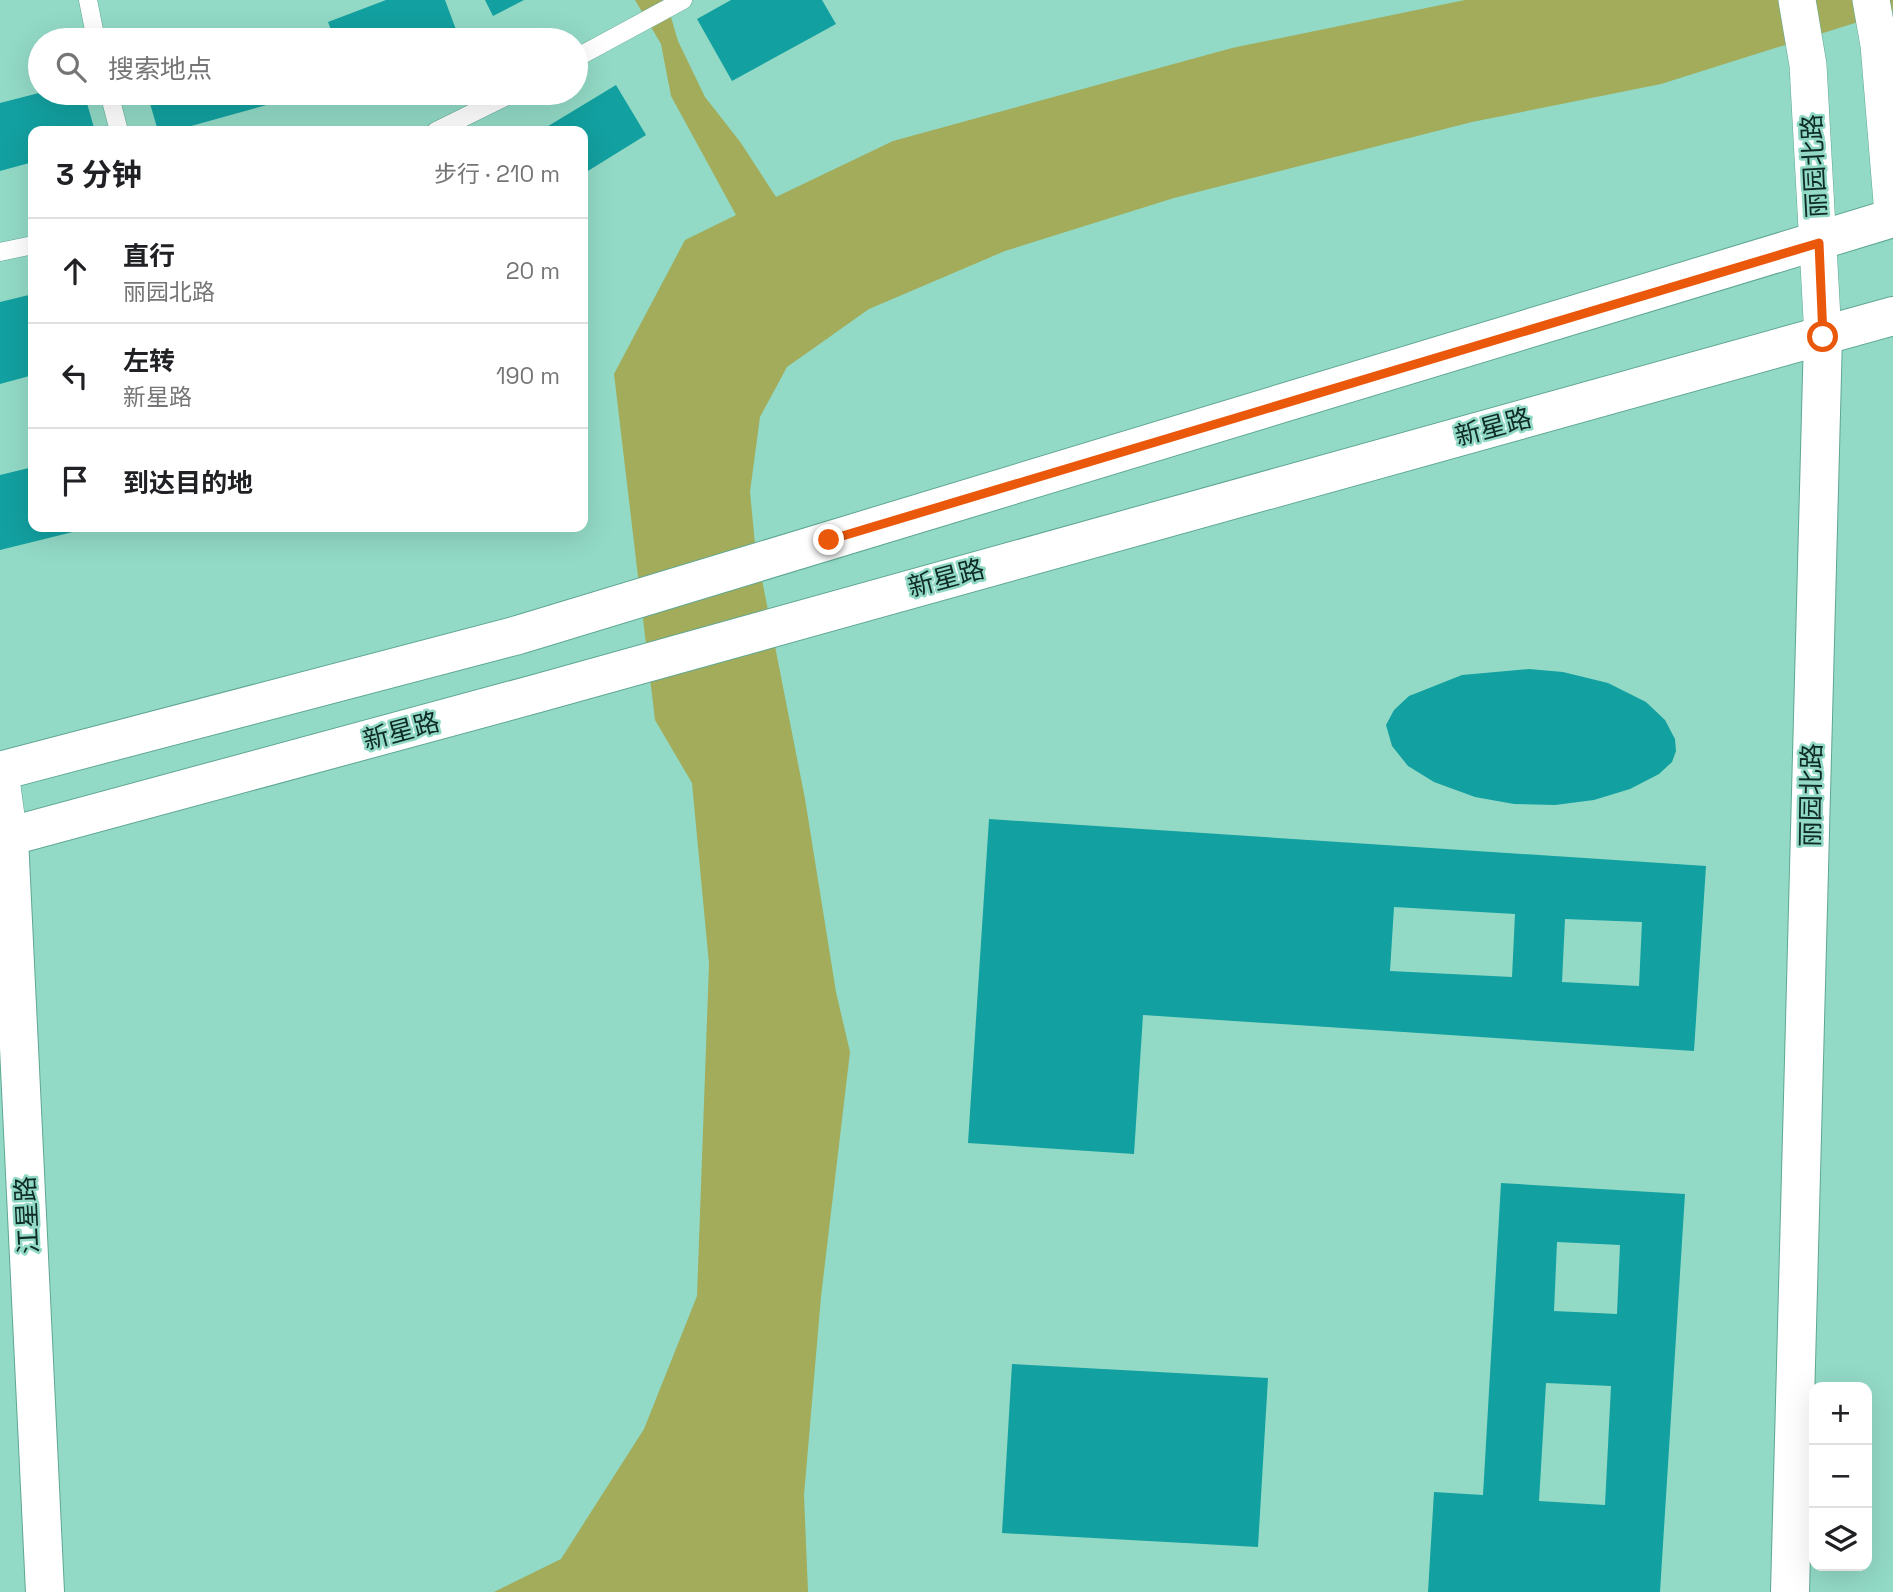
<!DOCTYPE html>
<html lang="zh">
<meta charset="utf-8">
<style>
:root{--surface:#fff;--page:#f6f6f6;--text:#202124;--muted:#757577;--line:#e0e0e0}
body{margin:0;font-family:"Space Grotesk","Noto Sans SC",sans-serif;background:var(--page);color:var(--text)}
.controls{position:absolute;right:21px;bottom:21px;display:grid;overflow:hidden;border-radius:14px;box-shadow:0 7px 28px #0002}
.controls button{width:63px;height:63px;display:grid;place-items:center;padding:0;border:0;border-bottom:2px solid var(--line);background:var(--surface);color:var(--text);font:35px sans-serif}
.stop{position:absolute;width:21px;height:21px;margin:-16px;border:5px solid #ea580c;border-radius:50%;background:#fff}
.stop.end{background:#ea580c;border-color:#fff;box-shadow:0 2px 7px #0008}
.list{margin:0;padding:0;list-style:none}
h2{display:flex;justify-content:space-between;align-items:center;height:91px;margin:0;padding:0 28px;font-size:30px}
h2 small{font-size:23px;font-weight:400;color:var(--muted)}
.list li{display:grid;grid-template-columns:46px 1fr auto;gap:21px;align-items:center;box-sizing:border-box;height:105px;padding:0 28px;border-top:2px solid var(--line)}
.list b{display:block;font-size:26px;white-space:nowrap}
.list p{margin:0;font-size:23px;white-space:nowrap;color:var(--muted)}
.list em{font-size:23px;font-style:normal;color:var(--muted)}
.icon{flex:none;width:38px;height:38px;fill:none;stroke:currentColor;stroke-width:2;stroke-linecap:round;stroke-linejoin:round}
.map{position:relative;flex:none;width:1893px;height:1592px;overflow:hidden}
.search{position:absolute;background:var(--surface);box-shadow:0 7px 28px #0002;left:28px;top:28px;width:560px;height:77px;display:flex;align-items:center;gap:18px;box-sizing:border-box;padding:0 24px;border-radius:38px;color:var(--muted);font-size:26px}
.panel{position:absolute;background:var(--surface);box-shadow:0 7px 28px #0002;left:28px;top:126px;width:560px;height:406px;border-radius:14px}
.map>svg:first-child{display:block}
.water{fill:#a2ac5b}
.building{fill:#13a0a0;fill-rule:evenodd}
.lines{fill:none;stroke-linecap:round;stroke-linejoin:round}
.lane-casing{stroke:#5fa793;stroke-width:19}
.street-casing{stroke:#5fa793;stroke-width:38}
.secondary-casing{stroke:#5fa793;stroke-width:40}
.primary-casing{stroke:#5fa793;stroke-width:40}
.lane{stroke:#fff;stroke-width:18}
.street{stroke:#fff;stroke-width:37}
.secondary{stroke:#fff;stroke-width:38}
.primary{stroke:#fff;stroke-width:38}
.route{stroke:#ea580c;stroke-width:9}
.labels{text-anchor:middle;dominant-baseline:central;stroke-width:5;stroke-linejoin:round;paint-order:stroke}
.street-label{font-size:26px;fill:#0e2c25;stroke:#92dac6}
</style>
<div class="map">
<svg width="1893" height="1592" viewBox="0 0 1893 1592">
<rect width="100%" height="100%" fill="#92dac6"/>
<path class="water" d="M635,0H666L678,41L705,97L741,143L776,197L893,141L1232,48L1465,0H1893V11L1661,84L1472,122L1174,198L1005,251L869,309L787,367L760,417L750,492L755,544L805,799L836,992L850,1052L821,1297L804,1495L808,1592H494L561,1559L644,1429L697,1296L709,964L692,783L655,720L614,374L685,240L736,215L671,96L661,44Z"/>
<path class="building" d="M386,0H445L458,35L445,40H335L328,22Z
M485,0H524L493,16Z
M731,0H822L836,24L732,81L697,19Z
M289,29L292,40H252V39Z
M616,85L646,135L583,174V131H540Z
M39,93H84L95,131H33V162L0,171V103Z
M147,93H306V94L173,131H158Z
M33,294V375L0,384V302Z
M33,467V527L89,528L0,550V475Z
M1529,669L1563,672L1608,683L1646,702L1665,720L1675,739L1676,751L1672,762L1659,774L1630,789L1594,800L1555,805L1514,804L1475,797L1434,782L1408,766L1392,746L1386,725L1394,710L1409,696L1462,675Z
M989,819L1706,866L1694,1051L1143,1015L1134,1154L968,1143ZM1394,907L1515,914L1512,977L1390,971ZM1565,919L1642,922L1639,986L1562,982Z
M1501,1183L1685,1194L1660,1592H1428L1434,1492L1483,1495ZM1557,1242L1620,1245L1617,1314L1554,1311ZM1546,1383L1611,1386L1605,1505L1539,1501Z
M1012,1364L1268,1378L1258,1547L1002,1533Z"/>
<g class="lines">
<g class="lane-casing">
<path id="lane" d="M88,0L96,40
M576,58L683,0
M109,93L119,131
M436,131L513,93
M0,252L33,245"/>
</g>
<g class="street-casing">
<path id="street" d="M1797,0L1808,65L1823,337
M1871,0L1879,45L1893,214
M0,772L9,838"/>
</g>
<g class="secondary-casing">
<path id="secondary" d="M9,838L45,1592
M1790,1592L1823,337"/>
</g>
<g class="primary-casing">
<path id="primary" d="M0,771L518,635L1893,218
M0,839L535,694L1893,316"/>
</g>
<use href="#lane" class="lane"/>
<use href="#street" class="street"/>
<use href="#secondary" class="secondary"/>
<use href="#primary" class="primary"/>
</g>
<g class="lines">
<path class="route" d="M829,540L1819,243L1823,337"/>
</g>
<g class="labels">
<g class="street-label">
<text transform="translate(1814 166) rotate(-93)">丽园北路</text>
<text transform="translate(1493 427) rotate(-15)">新星路</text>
<text transform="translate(946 578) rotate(-15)">新星路</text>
<text transform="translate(401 731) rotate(-15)">新星路</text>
<text transform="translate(1811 795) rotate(-89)">丽园北路</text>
<text transform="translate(27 1215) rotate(-93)">江星路</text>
</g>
</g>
</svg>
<div class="controls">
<button>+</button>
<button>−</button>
<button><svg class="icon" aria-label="layers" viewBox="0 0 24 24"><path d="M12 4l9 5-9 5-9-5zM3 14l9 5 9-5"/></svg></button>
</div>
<div class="stop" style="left:1823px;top:337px"></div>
<div class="stop end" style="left:829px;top:540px"></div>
<div class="search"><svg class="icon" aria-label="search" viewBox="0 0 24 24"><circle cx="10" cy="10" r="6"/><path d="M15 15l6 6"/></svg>搜索地点</div>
<section class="panel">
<h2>3 分钟<small>步行 · 210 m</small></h2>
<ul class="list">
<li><svg class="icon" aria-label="ahead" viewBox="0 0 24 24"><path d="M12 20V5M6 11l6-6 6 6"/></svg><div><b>直行</b><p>丽园北路</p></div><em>20 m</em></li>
<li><svg class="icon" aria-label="left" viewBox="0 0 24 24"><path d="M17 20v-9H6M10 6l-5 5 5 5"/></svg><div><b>左转</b><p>新星路</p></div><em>190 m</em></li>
<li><svg class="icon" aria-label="arrive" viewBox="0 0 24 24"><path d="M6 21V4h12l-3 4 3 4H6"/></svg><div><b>到达目的地</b></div></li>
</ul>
</section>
</div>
